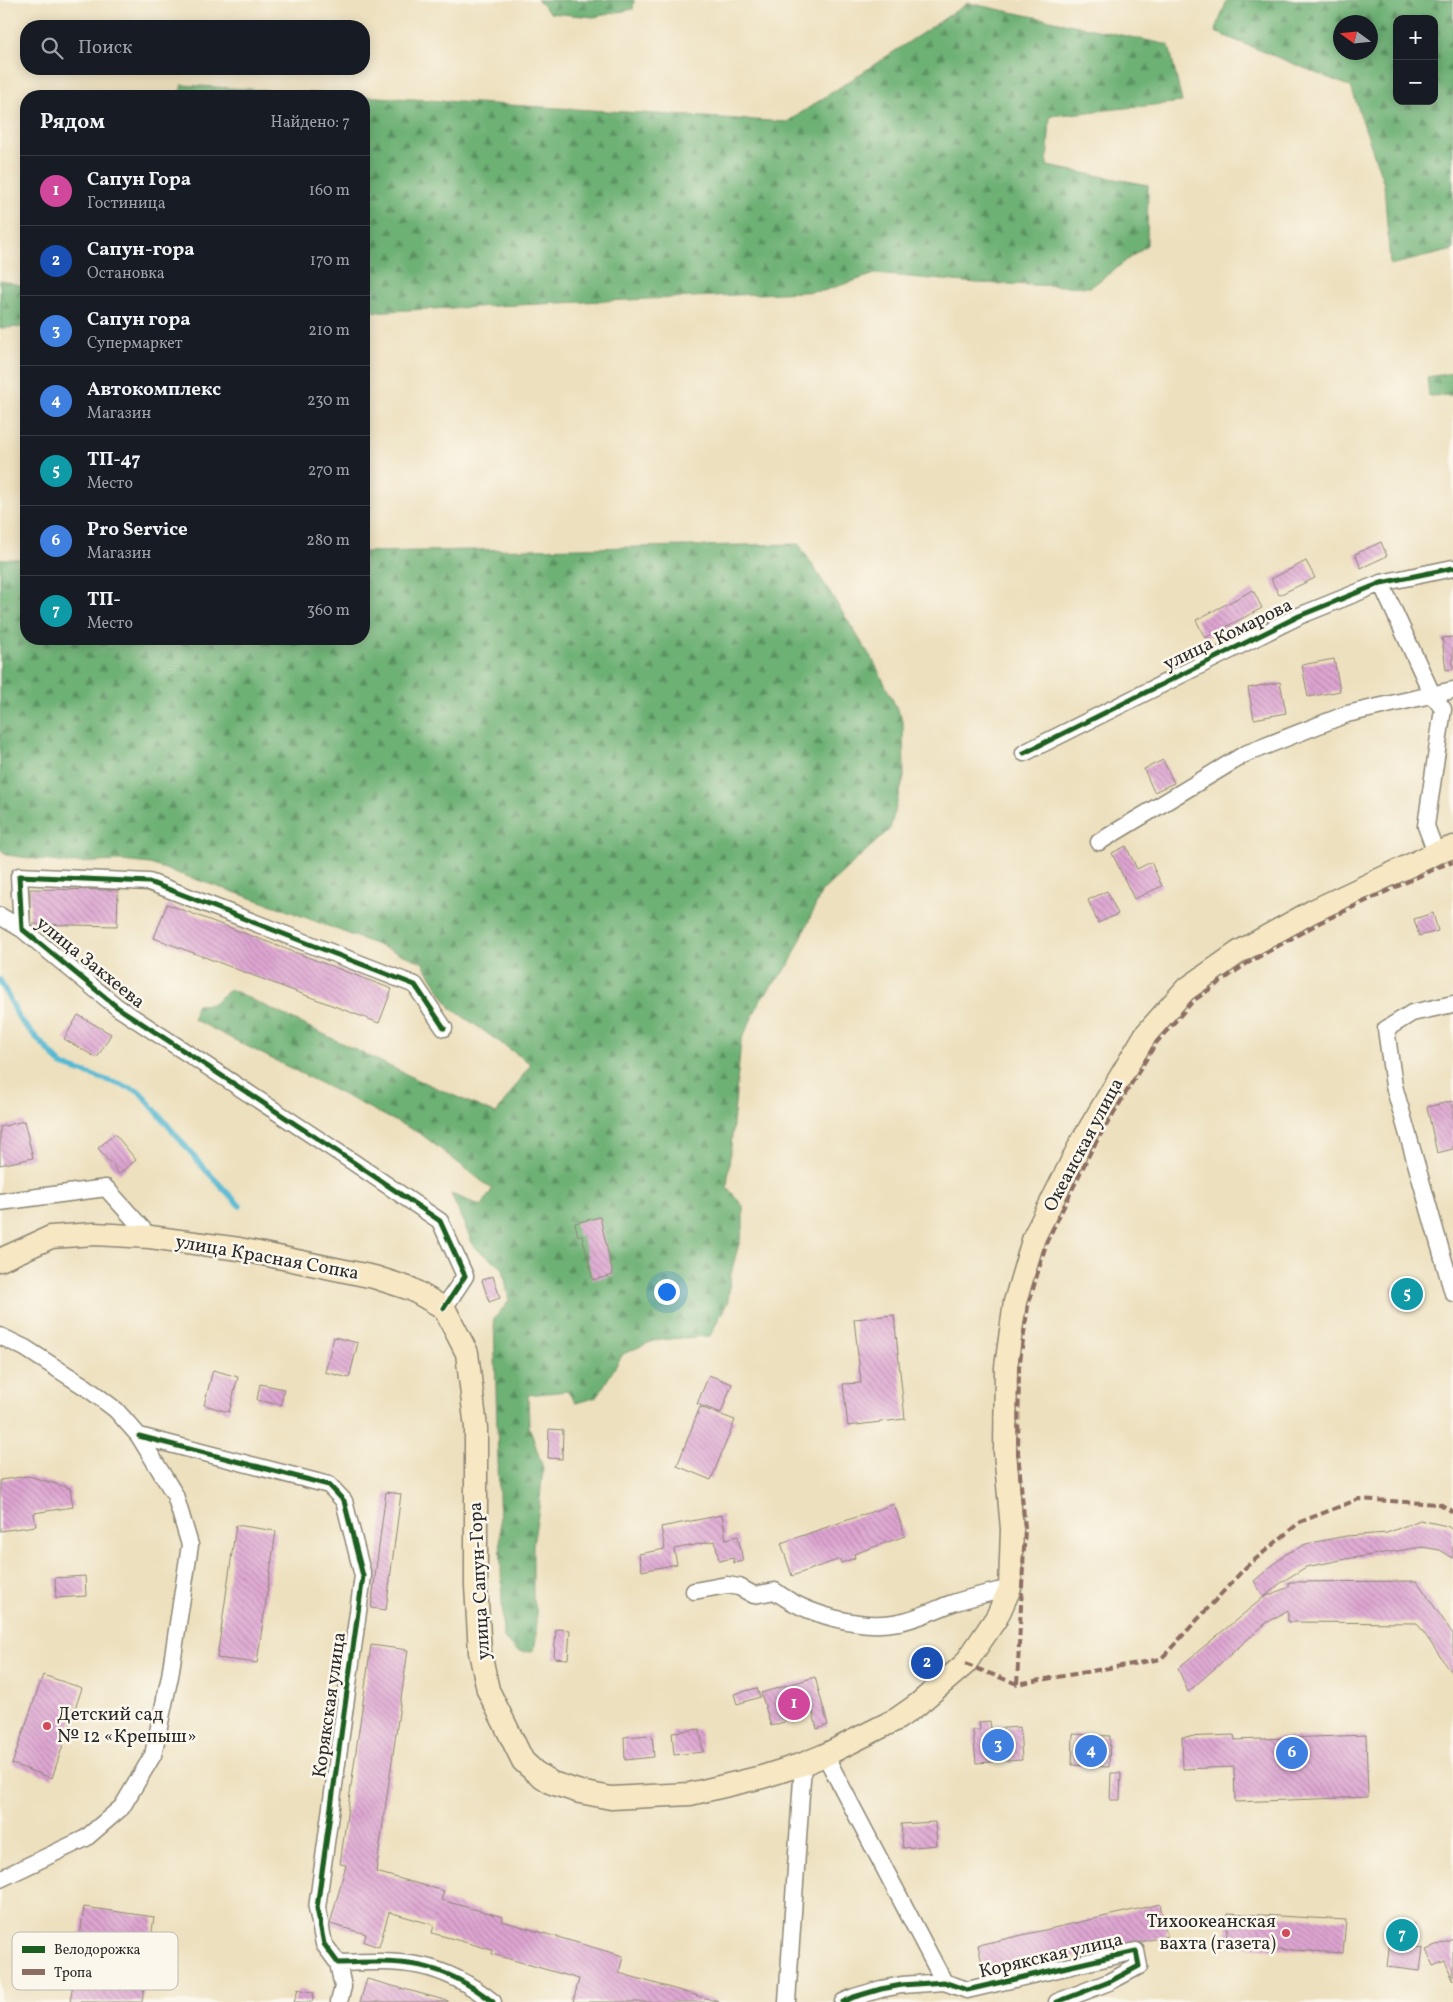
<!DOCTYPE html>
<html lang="ru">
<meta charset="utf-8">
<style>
:root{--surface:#171b24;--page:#20242c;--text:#f1f3f6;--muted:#9ea1a6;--line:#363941;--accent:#2563eb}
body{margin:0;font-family:Vollkorn,serif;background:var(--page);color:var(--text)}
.controls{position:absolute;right:15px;top:15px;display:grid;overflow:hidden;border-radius:10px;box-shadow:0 2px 12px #0003}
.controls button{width:45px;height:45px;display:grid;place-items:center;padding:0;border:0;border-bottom:1px solid var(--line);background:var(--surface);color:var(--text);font:25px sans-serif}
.compass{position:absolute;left:1333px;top:15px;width:45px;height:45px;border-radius:50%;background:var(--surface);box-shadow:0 2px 12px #0003;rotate:285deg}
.you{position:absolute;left:666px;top:1291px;width:18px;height:18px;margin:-12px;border:4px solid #fff;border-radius:50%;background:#1a73e8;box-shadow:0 0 0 8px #1a73e833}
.badge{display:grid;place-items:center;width:32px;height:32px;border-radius:50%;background:var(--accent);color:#fff;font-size:16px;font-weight:700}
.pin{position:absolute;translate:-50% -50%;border:2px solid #fff;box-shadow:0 1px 5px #0006}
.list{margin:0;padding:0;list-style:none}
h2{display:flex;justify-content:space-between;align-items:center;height:65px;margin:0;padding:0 20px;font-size:21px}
h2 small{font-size:16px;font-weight:400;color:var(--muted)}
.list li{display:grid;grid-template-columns:32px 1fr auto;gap:15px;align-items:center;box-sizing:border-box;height:70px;padding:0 20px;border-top:1px solid var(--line)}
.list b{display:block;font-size:19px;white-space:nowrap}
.list p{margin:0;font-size:16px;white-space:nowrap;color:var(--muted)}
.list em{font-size:16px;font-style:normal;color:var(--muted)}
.icon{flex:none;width:28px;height:28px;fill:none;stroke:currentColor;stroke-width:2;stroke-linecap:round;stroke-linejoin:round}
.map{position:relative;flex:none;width:1453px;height:2002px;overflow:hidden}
.search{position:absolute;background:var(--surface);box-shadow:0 2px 12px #0003;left:20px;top:20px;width:350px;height:55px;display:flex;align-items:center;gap:12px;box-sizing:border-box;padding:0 18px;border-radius:20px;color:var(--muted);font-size:19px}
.panel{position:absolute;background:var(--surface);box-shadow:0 2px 12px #0003;left:20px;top:90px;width:350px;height:555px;border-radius:20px}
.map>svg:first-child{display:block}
.forest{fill:url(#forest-firs);stroke:#4c6e50;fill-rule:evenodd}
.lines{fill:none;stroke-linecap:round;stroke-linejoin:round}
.stream{stroke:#53b8d2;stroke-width:5.5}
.building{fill:url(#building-back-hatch)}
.minor-casing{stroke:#8c8674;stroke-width:19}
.secondary-casing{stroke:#8c8674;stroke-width:25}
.minor{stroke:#fff;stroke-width:16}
.secondary{stroke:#f7e8c3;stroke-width:22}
.quiet{stroke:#8d6e63;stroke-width:4;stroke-dasharray:8 4;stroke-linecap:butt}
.cycleway-casing{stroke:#fbf7ec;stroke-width:8}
.cycleway{stroke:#1b5e20;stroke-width:5}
.poi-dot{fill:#d1495b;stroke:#fbf7ec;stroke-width:2}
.labels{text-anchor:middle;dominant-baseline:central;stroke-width:5;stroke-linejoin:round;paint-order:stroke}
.street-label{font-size:19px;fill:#2b2b2b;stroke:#fbf7ec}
.poi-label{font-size:19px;fill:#2b2b2b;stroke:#fbf7ec;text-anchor:start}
.key{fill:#fbf7ec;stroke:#bdbab2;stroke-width:1}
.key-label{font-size:14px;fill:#2b2b2b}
</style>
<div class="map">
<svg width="1453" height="2002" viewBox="0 0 1453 2002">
<defs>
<pattern id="forest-firs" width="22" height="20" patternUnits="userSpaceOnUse" patternTransform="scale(1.25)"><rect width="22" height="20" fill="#6db175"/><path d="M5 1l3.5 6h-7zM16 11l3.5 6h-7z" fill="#5a9060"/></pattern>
<pattern id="building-back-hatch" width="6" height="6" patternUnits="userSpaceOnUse" patternTransform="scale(1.25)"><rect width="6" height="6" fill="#dea5d2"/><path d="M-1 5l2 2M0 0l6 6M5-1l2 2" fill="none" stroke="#b487ab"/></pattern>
</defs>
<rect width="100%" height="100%" fill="#fbf7ec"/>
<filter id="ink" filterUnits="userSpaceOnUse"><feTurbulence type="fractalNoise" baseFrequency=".02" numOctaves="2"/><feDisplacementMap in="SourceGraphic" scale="10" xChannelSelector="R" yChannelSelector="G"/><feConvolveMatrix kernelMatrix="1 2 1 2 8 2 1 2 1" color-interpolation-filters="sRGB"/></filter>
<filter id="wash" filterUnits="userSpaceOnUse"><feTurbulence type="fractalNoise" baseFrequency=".0096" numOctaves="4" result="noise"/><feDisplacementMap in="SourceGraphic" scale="20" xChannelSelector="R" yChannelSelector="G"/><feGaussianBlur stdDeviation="1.12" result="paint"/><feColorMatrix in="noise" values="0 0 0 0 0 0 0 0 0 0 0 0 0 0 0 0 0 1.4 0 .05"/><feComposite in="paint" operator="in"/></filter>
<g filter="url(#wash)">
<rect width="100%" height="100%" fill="#ede0be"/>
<path class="forest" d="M537,0H634L633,9L594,17L550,13Z
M1227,0H1453V250L1390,265L1384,184L1351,87L1215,32ZM1397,19H1434V101H1397ZM1340,22H1370V52H1340Z
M968,3L1169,45L1182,102L1050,116L1047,166L1148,185L1147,245L1091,287L977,283L875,274L823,291L364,312V96H178L182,85L787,122Z
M0,280L26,287V327L0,328Z
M1453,373V395L1429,396L1427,377Z
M799,544L874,662L903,721L904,777L890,829L822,891L789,965L761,999L741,1041L727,1187L743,1206V1229L731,1273L728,1301L710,1336L655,1340L623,1354L597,1397L576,1403L567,1391L528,1395L529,1426L543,1468L539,1508L533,1545V1597L536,1609V1638L534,1650C518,1655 512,1649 503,1636L494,1319L509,1301L503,1268L474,1247L451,1194L482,1206L492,1189L421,1134L193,1019L196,1005L213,1004L230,989L416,1079L496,1114L531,1064L451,1008L422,962L278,907L150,864L122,861L66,863L7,855L0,849V559H26V639H364V552Z"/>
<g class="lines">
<path class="stream" d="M0,980L20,1020L62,1065L139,1091L203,1167L240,1206"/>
</g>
<g id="blocks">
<path class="building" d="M1381,542L1387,556L1361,568L1355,554Z
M1306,561L1315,578L1279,595L1271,579Z
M1253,590L1262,608L1205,638L1196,620Z
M1453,637V669L1446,670L1442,638Z
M1334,659L1340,691L1308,697L1302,665Z
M1280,682L1286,713L1254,719L1248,688Z
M1163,760L1174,783L1154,792L1144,769Z
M1126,846L1137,869L1151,862L1162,886L1134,899L1112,853Z
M30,889L118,890L117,926L30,924Z
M1107,891L1118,914L1098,923L1088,900Z
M167,904L392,989L379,1023L154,938Z
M1433,913L1438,931L1419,936L1414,919Z
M78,1015L111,1034L97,1058L64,1039Z
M1453,1101V1149L1437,1153L1427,1107Z
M24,1121L33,1158L0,1165V1127Z
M115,1134L136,1160L119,1174L98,1148Z
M600,1217L613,1275L593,1280L582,1235L578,1236L575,1223Z
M493,1276L500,1298L489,1302L482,1280Z
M1419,1284L1421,1300L1394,1304L1392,1287Z
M894,1315L905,1419L848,1426L843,1384L861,1383L854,1319Z
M334,1337L358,1343L349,1378L325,1372Z
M213,1370L238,1377L229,1412L204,1405Z
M709,1375L732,1384L721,1413L697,1404Z
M260,1384L284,1389L281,1405L257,1400Z
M700,1407L735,1420L711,1480L677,1466Z
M549,1429L563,1430L562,1459L548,1458Z
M28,1476L70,1488L73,1507L34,1513L36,1526L0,1531V1480Z
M386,1492L401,1494L386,1610L371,1608Z
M894,1504L905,1536L854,1554L855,1558L841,1563L840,1559L792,1576L781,1543Z
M722,1515L726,1539L738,1536L743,1561L734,1563L733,1558L719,1561L715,1541L674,1549L677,1564L642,1571L639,1554L665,1549L661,1527Z
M1420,1520L1447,1526L1453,1530V1558L1440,1550L1422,1547L1346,1559L1306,1567L1283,1581L1264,1597L1254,1581L1286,1554L1306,1544L1346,1536L1387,1533Z
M236,1525L276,1531L257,1663L217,1658Z
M85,1576L86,1596L56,1598L55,1578Z
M1417,1581L1453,1634V1675L1417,1623L1288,1622V1610L1265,1624L1188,1692L1178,1668L1264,1597L1289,1587V1582Z
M556,1629L570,1630L568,1659L554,1658Z
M371,1645L408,1650L376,1872L444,1891L441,1900L503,1917L502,1921L623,1956L619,1973L719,2002H573L579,1979L492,1954L493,1950L432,1933L434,1925L389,1912L379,1947L364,1942L366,1934L330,1924L346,1865L340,1864Z
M43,1675L82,1688L52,1778L12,1764Z
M815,1677L828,1725L817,1729L813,1713L771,1726L761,1693Z
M757,1688L760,1697L737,1704L734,1694Z
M990,1721L991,1729L1020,1727L1022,1760L976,1763L973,1730H980L979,1722Z
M700,1729L703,1752L674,1755L672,1732Z
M1073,1734L1110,1736L1109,1767L1072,1765Z
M652,1735L654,1757L625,1760L624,1737Z
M1234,1735L1235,1740L1366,1735L1368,1797L1235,1802L1234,1767L1183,1769L1182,1737Z
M1111,1773H1121L1120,1800H1110Z
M935,1822L937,1845L903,1848L901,1824Z
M1160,1904L1167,1936L985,1977L978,1945Z
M84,1907L154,1917L142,2002H70L75,1971L109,1976L114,1942L80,1937Z
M1228,1913L1346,1920L1343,1953L1226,1946Z
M1392,1922L1415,1924L1413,1947L1423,1948L1420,1971L1387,1967Z
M1453,1939V1980L1445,1961L1433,1966L1426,1950Z
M367,1979L448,2001V2002H360Z
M298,1989L314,1993L312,2002H294Z"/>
</g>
</g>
<g filter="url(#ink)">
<use href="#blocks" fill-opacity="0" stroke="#8c8674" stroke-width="1"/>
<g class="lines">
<g class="minor-casing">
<path id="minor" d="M1381,583L1432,694L1443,709L1426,826L1436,853
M1024,753L1299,616L1381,583L1453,568
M1099,842L1245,754L1347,714L1453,690
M0,916L22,929
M1453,1004L1412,1013L1386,1029L1394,1086L1453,1293
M0,1202L106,1188L150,1237
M444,1308L465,1276L440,1221L353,1162L117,1007L22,929L19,876L149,882L168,889L415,985L444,1028
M0,1336L25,1348L87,1388L116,1410L139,1436L175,1495L190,1545L170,1676L153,1755L122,1807L86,1838L0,1879
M139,1436L329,1485L344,1501L363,1576L317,1908L324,1944L338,1963C402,1960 440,1960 493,2002
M694,1591L727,1585L739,1587L754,1595L775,1591C805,1614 861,1630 899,1622C917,1619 934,1610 950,1604C970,1597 990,1593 1010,1588
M825,1755L944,1982
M338,1963L343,1987L339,2002
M787,2002L803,1764
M843,2002L854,1997L881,1989L902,1985L944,1982L967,1990L1136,1951L1139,1966L1109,1982L1057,2002"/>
</g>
<g class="secondary-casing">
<path id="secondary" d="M0,1260L51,1237L94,1234L150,1237L239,1249L374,1277L411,1289L444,1308L467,1353L476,1428V1586L480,1652L488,1690L523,1761L535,1772L552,1783L580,1792L611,1798L690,1794L762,1777L803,1764L825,1755L897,1719L917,1705L965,1664L997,1617L1010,1588L1012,1529L1005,1452L1006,1367L1015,1302L1034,1237L1081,1143L1146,1034L1185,990L1239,952L1313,911L1436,853L1453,847"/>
</g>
<use href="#minor" class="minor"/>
<use href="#secondary" class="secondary"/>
<path class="quiet" d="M965,1664L1017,1684L1161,1659L1246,1567L1300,1522L1359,1499L1440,1504L1453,1512
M1017,1684L1025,1528L1018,1452L1019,1368L1028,1306L1047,1241L1092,1149L1156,1043L1193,1001L1246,964L1319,923L1441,866L1453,862"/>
<g class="cycleway-casing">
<path id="cycleway" d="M1024,753L1299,616L1381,583L1453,568
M444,1308L465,1276L440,1221L353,1162L117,1007L22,929L19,876L149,882L168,889L415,985L444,1028
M139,1436L329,1485L344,1501L363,1576L317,1908L324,1944L338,1963C402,1960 440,1960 493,2002
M843,2002L854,1997L881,1989L902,1985L944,1982L967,1990L1136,1951L1139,1966L1109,1982L1057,2002"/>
</g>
<use href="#cycleway" class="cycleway"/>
</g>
</g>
<g class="poi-dot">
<circle cx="47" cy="1726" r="5"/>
<circle cx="1286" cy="1933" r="5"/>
</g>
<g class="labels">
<g class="street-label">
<text transform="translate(1228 635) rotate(-26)">улица Комарова</text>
<text transform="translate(90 963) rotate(39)">улица Закхеева</text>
<text transform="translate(1084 1145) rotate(-62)">Океанская улица</text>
<text transform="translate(267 1258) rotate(10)">улица Красная Сопка</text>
<text transform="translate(480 1581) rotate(-93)">улица Сапун-Гора</text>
<text transform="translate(330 1705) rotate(-82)">Корякская улица</text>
<text transform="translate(1051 1956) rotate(-13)">Корякская улица</text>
</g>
<g class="poi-label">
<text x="57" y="1715">Детский сад<tspan x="57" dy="22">№ 12 «Крепыш»</tspan></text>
<text x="1276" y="1922" text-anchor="end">Тихоокеанская<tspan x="1276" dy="22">вахта (газета)</tspan></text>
</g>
</g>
<rect x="12" y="1932" width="166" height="58" rx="8" class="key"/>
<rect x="22" y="1946" width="23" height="7" fill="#1b5e20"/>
<rect x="22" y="1969" width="23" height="6" fill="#8d6e63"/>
<g class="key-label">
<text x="54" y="1954">Велодорожка</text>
<text x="54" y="1977">Тропа</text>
</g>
</svg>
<div class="controls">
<button>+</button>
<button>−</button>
</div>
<svg class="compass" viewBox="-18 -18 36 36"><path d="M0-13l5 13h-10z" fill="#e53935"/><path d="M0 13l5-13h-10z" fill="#9ea1a6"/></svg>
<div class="you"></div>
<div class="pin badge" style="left:794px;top:1704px;background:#d1479c">1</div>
<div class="pin badge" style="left:927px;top:1663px;background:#1a4fb4">2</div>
<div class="pin badge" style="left:998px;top:1745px;background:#3f7fe0">3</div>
<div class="pin badge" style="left:1091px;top:1751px;background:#3f7fe0">4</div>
<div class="pin badge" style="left:1407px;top:1294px;background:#0f9aa8">5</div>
<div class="pin badge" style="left:1292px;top:1753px;background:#3f7fe0">6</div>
<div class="pin badge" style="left:1402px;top:1935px;background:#0f9aa8">7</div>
<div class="search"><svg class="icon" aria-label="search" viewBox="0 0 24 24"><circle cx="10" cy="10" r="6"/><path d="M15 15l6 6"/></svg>Поиск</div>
<section class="panel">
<h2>Рядом<small>Найдено: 7</small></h2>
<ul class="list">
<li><span class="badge" style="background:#d1479c">1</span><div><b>Сапун Гора</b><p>Гостиница</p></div><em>160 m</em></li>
<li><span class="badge" style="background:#1a4fb4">2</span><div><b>Сапун-гора</b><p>Остановка</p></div><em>170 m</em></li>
<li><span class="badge" style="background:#3f7fe0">3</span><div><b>Сапун гора</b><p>Супермаркет</p></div><em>210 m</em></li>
<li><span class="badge" style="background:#3f7fe0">4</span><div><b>Автокомплекс</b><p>Магазин</p></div><em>230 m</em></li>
<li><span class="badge" style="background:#0f9aa8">5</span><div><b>ТП-47</b><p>Место</p></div><em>270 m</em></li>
<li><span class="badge" style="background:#3f7fe0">6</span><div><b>Pro Service</b><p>Магазин</p></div><em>280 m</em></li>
<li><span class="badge" style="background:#0f9aa8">7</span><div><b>ТП-</b><p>Место</p></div><em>360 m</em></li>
</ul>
</section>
</div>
